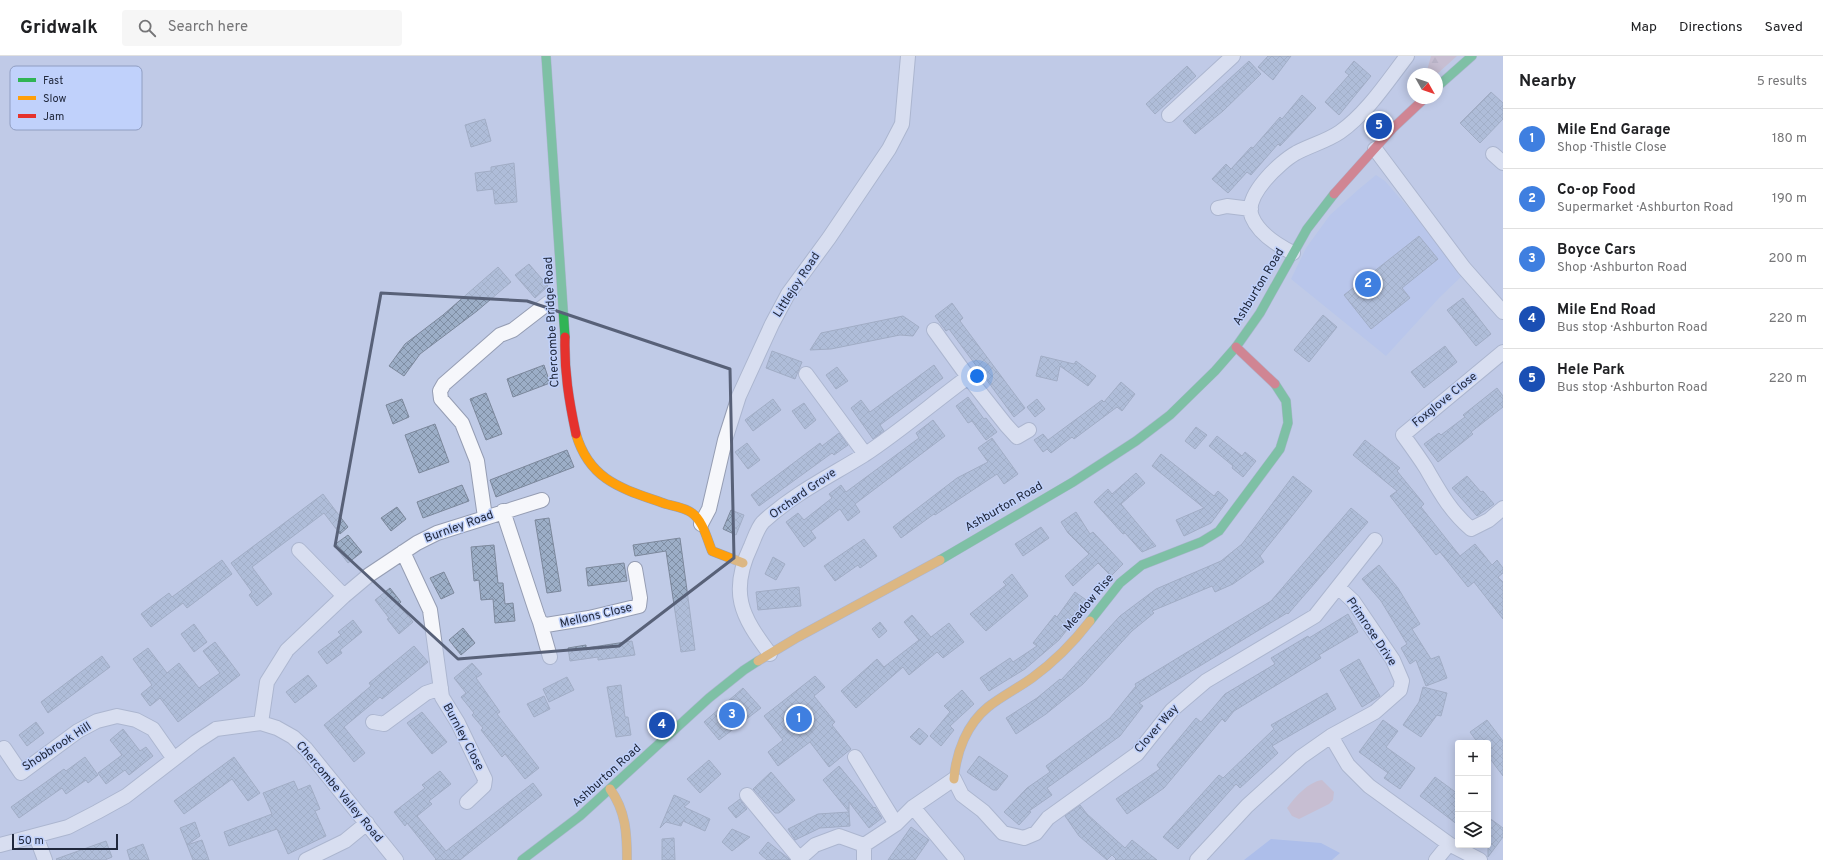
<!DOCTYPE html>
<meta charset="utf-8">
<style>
:root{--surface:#fff;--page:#f6f6f6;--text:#202124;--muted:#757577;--line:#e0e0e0;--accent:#586178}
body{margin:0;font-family:Overpass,sans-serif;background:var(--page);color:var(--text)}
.controls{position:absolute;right:12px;bottom:12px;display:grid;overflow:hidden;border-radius:4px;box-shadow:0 2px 10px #0003}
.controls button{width:36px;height:36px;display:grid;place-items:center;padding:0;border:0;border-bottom:1px solid var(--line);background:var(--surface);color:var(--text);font:20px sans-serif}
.compass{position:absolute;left:1407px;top:12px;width:36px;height:36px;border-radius:50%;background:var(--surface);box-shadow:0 2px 10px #0003;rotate:130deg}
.scale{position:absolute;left:12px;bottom:10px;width:106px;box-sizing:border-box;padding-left:4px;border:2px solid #20283c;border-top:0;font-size:11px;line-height:14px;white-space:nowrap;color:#20283c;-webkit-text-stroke:3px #c0d1fb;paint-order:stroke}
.you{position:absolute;left:977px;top:320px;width:14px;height:14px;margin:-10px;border:3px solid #fff;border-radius:50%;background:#1a73e8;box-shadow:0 0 0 6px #1a73e833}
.badge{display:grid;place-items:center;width:26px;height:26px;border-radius:50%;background:var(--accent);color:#fff;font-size:13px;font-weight:700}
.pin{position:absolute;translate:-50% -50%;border:2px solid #fff;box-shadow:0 1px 4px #0006}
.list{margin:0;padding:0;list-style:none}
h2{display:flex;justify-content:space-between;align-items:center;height:52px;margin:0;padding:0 16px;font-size:17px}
h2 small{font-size:13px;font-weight:400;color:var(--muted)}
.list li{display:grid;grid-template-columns:26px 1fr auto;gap:12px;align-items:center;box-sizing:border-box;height:60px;padding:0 16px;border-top:1px solid var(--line)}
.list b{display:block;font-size:15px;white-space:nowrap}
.list p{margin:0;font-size:13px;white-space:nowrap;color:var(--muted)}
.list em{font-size:13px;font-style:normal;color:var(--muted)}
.icon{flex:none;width:22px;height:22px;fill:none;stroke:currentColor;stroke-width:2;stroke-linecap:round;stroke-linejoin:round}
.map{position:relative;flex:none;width:1503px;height:804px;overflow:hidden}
header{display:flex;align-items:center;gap:24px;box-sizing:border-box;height:56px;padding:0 20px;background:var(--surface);border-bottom:1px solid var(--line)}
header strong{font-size:19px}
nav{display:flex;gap:22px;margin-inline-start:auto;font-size:14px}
.search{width:280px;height:36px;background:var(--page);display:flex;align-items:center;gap:10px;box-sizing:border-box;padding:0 14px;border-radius:4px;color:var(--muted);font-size:15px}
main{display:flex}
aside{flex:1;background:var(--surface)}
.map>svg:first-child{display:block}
.built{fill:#b1c2ef}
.forest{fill:url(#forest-firs)}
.green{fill:#d0b0b8}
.water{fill:#97afed}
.building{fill:url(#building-cross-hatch);stroke:#7c889c}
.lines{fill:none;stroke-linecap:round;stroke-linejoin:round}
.street-casing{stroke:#959db3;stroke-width:16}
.fast-casing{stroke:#959db3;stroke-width:10}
.slow-casing{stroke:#959db3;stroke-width:10}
.jam-casing{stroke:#959db3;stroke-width:10}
.street{stroke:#f6f7fb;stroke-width:14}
.fast{stroke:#30b455;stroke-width:9}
.slow{stroke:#ff9f0a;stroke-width:9}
.jam{stroke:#e5322d;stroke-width:9}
.marked{fill:none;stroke:#586178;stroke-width:3;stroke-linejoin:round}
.labels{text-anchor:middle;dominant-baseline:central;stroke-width:3;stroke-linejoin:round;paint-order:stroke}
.street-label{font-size:12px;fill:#20283c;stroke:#c0d1fb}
.key{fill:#c0d1fb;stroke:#909ec2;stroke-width:1}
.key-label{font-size:11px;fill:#20283c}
</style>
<header>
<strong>Gridwalk</strong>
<div class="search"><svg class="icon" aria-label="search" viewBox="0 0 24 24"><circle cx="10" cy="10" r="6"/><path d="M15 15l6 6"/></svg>Search here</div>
<nav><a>Map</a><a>Directions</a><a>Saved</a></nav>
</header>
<main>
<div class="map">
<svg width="1503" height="804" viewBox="0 0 1503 804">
<defs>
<pattern id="forest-firs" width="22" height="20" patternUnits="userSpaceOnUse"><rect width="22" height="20" fill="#d0b0b8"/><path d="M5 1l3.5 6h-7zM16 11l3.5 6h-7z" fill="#b2979f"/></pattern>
<pattern id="building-cross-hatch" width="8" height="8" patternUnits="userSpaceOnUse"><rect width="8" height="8" fill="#9caec7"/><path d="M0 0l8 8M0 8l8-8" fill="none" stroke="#7f8ea3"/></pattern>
</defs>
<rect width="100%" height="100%" fill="#c0cbe7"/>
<path class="built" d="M1376,119L1385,125L1412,156L1462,220L1440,241L1386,300L1291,223L1306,192L1330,159L1359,133Z"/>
<path class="forest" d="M1431,0H1457L1437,18H1426Z"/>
<path class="green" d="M1322,724L1334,736L1333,744L1329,748L1299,763L1292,760L1287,752C1295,741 1308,726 1322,724Z"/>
<path class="water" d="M1271,783L1321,787L1340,797L1332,804H1244Z"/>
<path class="building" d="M1268,0H1291L1273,24L1258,11Z
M1249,5L1261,18L1223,55L1195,78L1183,65Z
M1354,5L1371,20L1339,59L1325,46L1349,19L1345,16Z
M1187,10L1196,20L1155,58L1146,48Z
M1491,36L1503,47V63L1480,87L1460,67Z
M1302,39L1316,52L1280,90L1278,88L1251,119L1247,116L1228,137L1212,123L1226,108L1231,113L1251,91L1253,92L1280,61L1282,63Z
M485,63L491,85L471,91L465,69Z
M514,107L517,146L495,148L493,133L477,135L475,117L491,115V111Z
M1419,180L1438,203L1402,232L1410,242L1371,273L1344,239Z
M529,208L548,230L535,242L515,219Z
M498,211L511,226L477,255L420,298L404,320L389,310L405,288L443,259Z
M1463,242L1491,278L1476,290L1447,254Z
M952,247L963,262L960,265L1025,352L1014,361L949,273L946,275L935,260Z
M1323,259L1337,271L1309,306L1294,294Z
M903,260L919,271L913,280L900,279L831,293L810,294L821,277Z
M1445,290L1457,306L1424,332L1411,316Z
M772,295L802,306L795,323L766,312Z
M1041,300L1074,308L1076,305L1096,320L1088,330L1060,310L1057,325L1036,320Z
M544,309L550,327L513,341L507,323Z
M934,309L943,322L880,369L884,375L873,383L851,352L861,344L870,356Z
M837,311L848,325L836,333L826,319Z
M1121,326L1135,338L1122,355L1117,351L1074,383L1072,381L1051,397L1047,393L1043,396L1034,384L1043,378L1048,384L1102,344L1104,346Z
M1497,332L1503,340V351L1471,376L1473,378L1438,406L1424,388L1439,377L1441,379L1465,361L1463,359Z
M486,337L502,378L486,384L470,343Z
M968,341L984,363L986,362L997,376L986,384L972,365L968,367L956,350Z
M402,343L409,361L393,368L386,349Z
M773,343L781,354L753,375L745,364Z
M1037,343L1045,353L1035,361L1027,351Z
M804,347L816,364L805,373L792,355Z
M933,364L945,380L855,448L860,456L848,465L840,453L811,475L816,482L804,491L786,466L798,457L804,464L832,442L829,438L841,429L846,436L919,382L916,377Z
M435,368L449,406L419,417L405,379Z
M1196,371L1207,379L1195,393L1185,385Z
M839,377L848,389L834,399L832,397L759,450L751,439L820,387L822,390Z
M1217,380L1242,400L1245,396L1256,405L1243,421L1232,412L1233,410L1209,390Z
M992,382L1018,418L1004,428L997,418L935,459L934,458L901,482L893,471L957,422L988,406L978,392Z
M1365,384L1400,412L1397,415L1424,448L1421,451L1460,500L1475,488L1492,509L1497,504L1503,512V517L1498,521L1503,526V563L1474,526L1468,531L1440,496L1436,499L1390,440L1397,435L1353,399Z
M747,387L760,404L748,413L735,396Z
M567,394L574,411L496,441L490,424Z
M1161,398L1214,440L1218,435L1228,444L1211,467L1184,480L1176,464L1204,452L1152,410Z
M1136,417L1145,427L1121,448L1156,490L1142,496L1125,477L1123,478L1094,446L1108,433L1112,438Z
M1293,420L1312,435L1260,500L1264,506L1233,528L1215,536L1212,530L1152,555L1154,557L1132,575L1083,628L1046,658L1016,678L1006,662L1037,642L1060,623L1061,624L1120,560L1156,533L1221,505L1242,488Z
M1467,420L1481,436L1483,435L1494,448L1477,460L1452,432Z
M462,429L469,445L423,462L417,446Z
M323,438L348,471L340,478L324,457L252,511L272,538L257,550L249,539L252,536L231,507Z
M397,451L406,463L391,475L381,462Z
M1351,452L1368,466L1288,558L1287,557L1139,647L1143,650L1120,680L1047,732L1052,739L1029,755L1031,756L1019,769L1004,756L1027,732L1050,716L1046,710L1110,662L1136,630L1135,628L1271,545Z
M731,454L744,459L736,479L723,473Z
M1076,456L1090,478L1093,476L1123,508L1111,520L1098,507L1073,530L1065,520L1089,498L1068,477L1061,466Z
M549,462L561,535L547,537L535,464Z
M1041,471L1049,482L1023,500L1015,488Z
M348,479L362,496L348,507L334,489Z
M680,482L695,594L681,596L666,495L635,500L633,489Z
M864,483L877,500L860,512L858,509L835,525L824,510Z
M494,489L498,527H503L505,548L513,547L515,565L495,567L493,543L481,544L479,524L474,525L471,491Z
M773,501L785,508L776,524L765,518Z
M222,504L232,518L187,552L183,547L151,571L141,558L169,537L172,541Z
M624,507L627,525L588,530L586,512Z
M1379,509L1398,532L1420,568L1412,573L1431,603L1439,600L1447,622L1426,630L1416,604L1410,608L1401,592L1407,588L1381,545L1362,523Z
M444,516L454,537L441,543L430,522Z
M1012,518L1028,540L986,575L970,558L1006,529L1003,526Z
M799,531L801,550L758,554L756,536Z
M390,532L401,546L399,548L413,566L399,578L387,563L389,562L375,544Z
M1075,536L1089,546L1059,584L1025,613L989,635L980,622L1010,602L1013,606L1037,590L1033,587L1055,559L1057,561Z
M1348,558L1358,576L1319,599L1321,602L1234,655L1225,666L1222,663L1164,732L1127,758L1116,743L1160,713L1157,709L1196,662L1201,666L1225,638L1275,608L1271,602L1308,580L1309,582Z
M912,559L931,581L949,567L964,586L943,602L937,596L909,619L903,611L856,652L841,635L877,603L884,611L919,584L904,566Z
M353,564L362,576L340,594L342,597L327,608L318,596L341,579L338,576Z
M880,566L887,575L879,582L872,573Z
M194,568L207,586L194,596L181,578Z
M463,572L475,587L461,599L449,584Z
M632,585L635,599L598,604V601L570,605L568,592L586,589V592Z
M215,586L240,619L178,666L160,642L150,650L141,638L152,629L133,603L148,592L167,617L179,607L199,632L220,617L203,595Z
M414,590L428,606L382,643L380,641L344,671L365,697L354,706L324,669L371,630L369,627Z
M102,600L110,611L48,657L41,646Z
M1359,603L1380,640L1362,651L1340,614Z
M472,607L482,618L476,622L500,656L497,658L539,712L525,723L505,698L502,701L481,674L483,672L472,659L474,657L461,641L466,637L454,622Z
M308,619L317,630L295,647L286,636Z
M815,620L825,631L814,640L835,666L832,669L851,693L829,711L810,686L778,710L768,696L783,684L764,660Z
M567,621L574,634L549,646L543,633Z
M621,629L625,661H628L631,679L616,681L607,631Z
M1423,631L1447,637L1441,660L1437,659L1421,681L1403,669L1419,646Z
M743,632L761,652L719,684L704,666Z
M962,634L974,648L950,670L954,674L941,690L930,680L950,656L944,650Z
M1327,637L1336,653L1272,690L1278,697L1240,732L1236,728L1178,793L1163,781L1219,719L1223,722L1274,673L1271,669Z
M544,640L550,653L534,661L527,648Z
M422,656L447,686L432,698L407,667Z
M1383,664L1398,675L1386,691L1415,712L1400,733L1384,722L1388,717L1359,696Z
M1487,664L1503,685V720L1488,700V687H1478L1470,676Z
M36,666L44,677L27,690L19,679Z
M919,672L928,680L920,689L910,681Z
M123,673L140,695L146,691L153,700L129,719L125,714L106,728L98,717L122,699L110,684Z
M979,700L1008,720L997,734H993L967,716Z
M85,701L98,719L88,727L86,724L66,738L62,732L19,762L11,751L64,713L66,715Z
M234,701L260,737L248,745L232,723L184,758L174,745Z
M709,704L721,718L700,737L687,723Z
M839,710L874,752L875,751L882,762L869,772L849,746V756L823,724Z
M440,715L451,728L429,745L432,748L417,760L446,795L533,727L542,739L460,804H435L436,803L407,767L405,770L394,756L425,732L422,729Z
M771,716L795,744L779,757H775L753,733Z
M1435,721L1458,738V769L1420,740Z
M294,725L298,734L310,729L320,753L315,755L326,780L288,798L277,773L229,790L224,776L272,758L263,737Z
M674,739L690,746L684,751L710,763L705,775L683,765L681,770L666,766L660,772Z
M740,743L747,753L736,762L728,752Z
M1080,749L1087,758L1125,792L1132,784L1157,804H1115L1116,803L1112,799L1107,804L1079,780L1065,760Z
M849,756L850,770L820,772L795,784L788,773L818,758Z
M1488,761L1503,772V781L1488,801Z
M195,766L200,780L187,789L180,772Z
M911,771L929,784L915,804H888Z
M732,773L750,781L732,795L722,786Z
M674,782L675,804H662V783Z
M202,784L209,804H193L187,789Z
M106,785L112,801L105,804H57L56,803Z
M768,786L788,802L790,804H767L759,797Z
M143,788L149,804H130L127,794Z"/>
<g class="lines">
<g class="street-casing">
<path id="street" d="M1169,59L1233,0
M1375,93L1464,212L1503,256
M1493,98L1503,107
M1218,152L1227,150L1251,153
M1293,197C1277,189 1259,178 1252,161C1243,140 1280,106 1296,97C1311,89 1327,85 1340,76C1367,57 1387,26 1407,0
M1503,296L1403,379C1411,390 1419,401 1426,412C1440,436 1450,455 1471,473L1489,464L1503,452
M806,318L865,398
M968,321L1006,369L1017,381L1029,374
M503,455L537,558L540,566L546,569L589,562L639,550L640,542L635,513
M485,461L477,405L462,367L441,343L440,335L444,328L500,279L513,274L548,247
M701,468L709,453L725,384L739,340L772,268L788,238L829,182L889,93L902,68L908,0
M299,494L344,540
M403,496L430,554L442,641L458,667L485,723L484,730L467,746
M540,566L550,601
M770,598C741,560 729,536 751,490C754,483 758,471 763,466C793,438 830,420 864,399C899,376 934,346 968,321L934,274
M373,666L384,668L426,637L441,632
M261,667L267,626L287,594L344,540L369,519L417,487L437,477L542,444
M1331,680L1348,709L1369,730L1449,788L1480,804
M4,692L21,717L78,675L97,665L117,660L136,664L153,673L174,703
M855,701L896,768
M747,739L799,802
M913,751L957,804
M36,780L45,804
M0,789L68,771L97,756L126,740L196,686L216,673L261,667L277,672L293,681L306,693L396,804
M864,789V804
M306,804L345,785L367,767
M798,804L815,789L839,780L864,789L896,768L913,751L954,723L962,739L983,755L1003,777L1024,782L1036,777L1048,762L1137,698L1172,654L1206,625L1315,560L1375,484
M1197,804L1247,750L1301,701L1331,680L1375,656L1400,634L1402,625L1393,604L1353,545L1339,532
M1436,804L1449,788"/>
</g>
<g class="fast-casing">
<path id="fast" d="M546,0L565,281
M1437,31L1472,0
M940,504L1073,426L1136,385L1170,359L1215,315L1236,291L1260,257L1307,173L1334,138
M1090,565L1120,527L1142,509L1201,486L1219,475L1280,393L1288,367L1286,345L1275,328
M522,804L580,760L709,642L744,614L758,605"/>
</g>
<g class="slow-casing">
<path id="slow" d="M576,378C590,426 624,433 666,448C674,450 686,452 692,457C703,465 707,483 712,495L743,507
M758,605L798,581L940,504
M954,723C956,696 967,668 988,651C1002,640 1018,632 1032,622C1054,606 1073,587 1090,565
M610,733C626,755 627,778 627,804"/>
</g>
<g class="jam-casing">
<path id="jam" d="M1334,138L1393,72L1425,42
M565,281C564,315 569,345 576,378
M1236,291L1275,328"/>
</g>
<use href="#street" class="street"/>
<use href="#fast" class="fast"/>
<use href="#slow" class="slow"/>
<use href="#jam" class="jam"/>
</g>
<path d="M0 0H1503V804H0ZM381,237L527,245L730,313L734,502L619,590L458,603L335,490Z" fill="#c0cbe7" fill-opacity=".55" fill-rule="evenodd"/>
<path class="marked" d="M381,237L527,245L730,313L734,502L619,590L458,603L335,490Z"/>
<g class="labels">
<g class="street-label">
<text transform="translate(797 229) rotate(-57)">Littlejoy Road</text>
<text transform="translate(1259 231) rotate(-59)">Ashburton Road</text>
<text transform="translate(552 266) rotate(-93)">Chercombe Bridge Road</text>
<text transform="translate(1445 344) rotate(-39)">Foxglove Close</text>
<text transform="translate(803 438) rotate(-35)">Orchard Grove</text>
<text transform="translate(1004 451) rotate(-30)">Ashburton Road</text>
<text transform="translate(459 471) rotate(-20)">Burnley Road</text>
<text transform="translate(1089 547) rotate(-50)">Meadow Rise</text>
<text transform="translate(596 560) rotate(-13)">Mellons Close</text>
<text transform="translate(1371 576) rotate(56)">Primrose Drive</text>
<text transform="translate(1157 673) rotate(-49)">Clover Way</text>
<text transform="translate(463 681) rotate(62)">Burnley Close</text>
<text transform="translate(57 691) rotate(-33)">Shobbrook Hill</text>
<text transform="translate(607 720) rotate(-42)">Ashburton Road</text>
<text transform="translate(339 736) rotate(50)">Chercombe Valley Road</text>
</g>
</g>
<rect x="10" y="10" width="132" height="64" rx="6" class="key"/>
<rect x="18" y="22" width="18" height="4" fill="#30b455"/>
<rect x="18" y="40" width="18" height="4" fill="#ff9f0a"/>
<rect x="18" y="58" width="18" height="4" fill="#e5322d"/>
<g class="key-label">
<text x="43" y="28">Fast</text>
<text x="43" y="46">Slow</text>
<text x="43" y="64">Jam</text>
</g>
</svg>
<div class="controls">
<button>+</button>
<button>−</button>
<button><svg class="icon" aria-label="layers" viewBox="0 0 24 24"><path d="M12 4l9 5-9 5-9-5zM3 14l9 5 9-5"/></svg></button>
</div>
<svg class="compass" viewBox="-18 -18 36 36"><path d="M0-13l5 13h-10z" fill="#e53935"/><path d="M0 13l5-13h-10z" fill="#757577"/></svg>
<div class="scale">50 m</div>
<div class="you"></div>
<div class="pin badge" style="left:799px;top:663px;background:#3f7fe0">1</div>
<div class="pin badge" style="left:1368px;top:228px;background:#3f7fe0">2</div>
<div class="pin badge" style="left:732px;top:659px;background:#3f7fe0">3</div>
<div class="pin badge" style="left:662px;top:669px;background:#1a4fb4">4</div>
<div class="pin badge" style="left:1379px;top:70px;background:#1a4fb4">5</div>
</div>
<aside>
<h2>Nearby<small>5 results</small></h2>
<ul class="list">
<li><span class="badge" style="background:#3f7fe0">1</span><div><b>Mile End Garage</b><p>Shop · Thistle Close</p></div><em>180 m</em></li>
<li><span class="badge" style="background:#3f7fe0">2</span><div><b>Co-op Food</b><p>Supermarket · Ashburton Road</p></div><em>190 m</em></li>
<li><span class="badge" style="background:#3f7fe0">3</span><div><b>Boyce Cars</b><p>Shop · Ashburton Road</p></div><em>200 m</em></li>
<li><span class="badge" style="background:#1a4fb4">4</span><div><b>Mile End Road</b><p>Bus stop · Ashburton Road</p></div><em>220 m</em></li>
<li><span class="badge" style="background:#1a4fb4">5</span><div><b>Hele Park</b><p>Bus stop · Ashburton Road</p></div><em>220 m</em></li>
</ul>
</aside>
</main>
